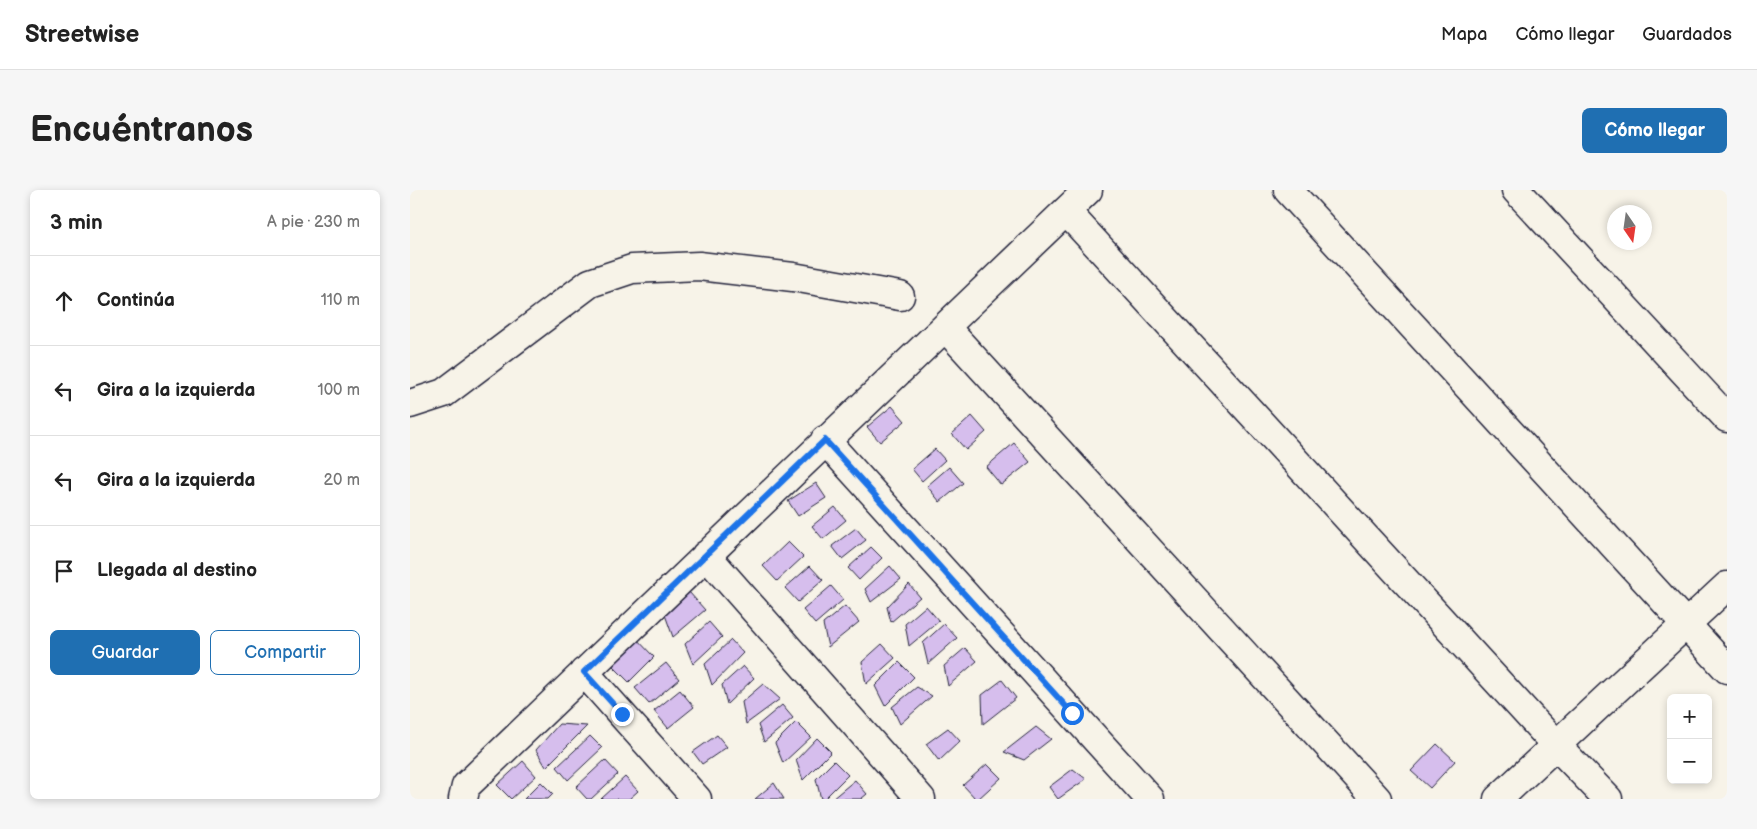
<!DOCTYPE html>
<html lang="es">
<meta charset="utf-8">
<style>
:root{--surface:#fff;--page:#f6f6f6;--text:#222;--muted:#767676;--line:#e0e0e0;--accent:#1f6fb2}
body{margin:0;font-family:"Balsamiq Sans",sans-serif;background:var(--page);color:var(--text)}
.controls{position:absolute;right:15px;bottom:15px;display:grid;overflow:hidden;border-radius:8px;box-shadow:0 2px 8px #0003}
.controls button{width:45px;height:45px;display:grid;place-items:center;padding:0;border:0;border-bottom:1px solid var(--line);background:var(--surface);color:var(--text);font:25px sans-serif}
.compass{position:absolute;left:1197px;top:15px;width:45px;height:45px;border-radius:50%;background:var(--surface);box-shadow:0 2px 8px #0003;rotate:167deg}
.stop{position:absolute;width:15px;height:15px;margin:-11px;border:4px solid #1a73e8;border-radius:50%;background:#fff}
.stop.end{background:#1a73e8;border-color:#fff;box-shadow:0 1px 5px #0008}
.list{margin:0;padding:0;list-style:none}
h2{display:flex;justify-content:space-between;align-items:center;height:65px;margin:0;padding:0 20px;font-size:21px}
h2 small{font-size:16px;font-weight:400;color:var(--muted)}
.list li{display:grid;grid-template-columns:32px 1fr auto;gap:15px;align-items:center;box-sizing:border-box;height:90px;padding:0 20px;border-top:1px solid var(--line)}
.list b{display:block;font-size:19px;white-space:nowrap}
.list em{font-size:16px;font-style:normal;color:var(--muted)}
.actions{display:flex;gap:10px;padding:15px 20px}
.actions a{flex:1;padding:11px 0;border:1px solid var(--accent);border-radius:8px;text-align:center;font-size:18px;color:var(--accent)}
.actions .main{background:var(--accent);color:#fff}
.icon{flex:none;width:28px;height:28px;fill:none;stroke:currentColor;stroke-width:2;stroke-linecap:round;stroke-linejoin:round}
.map{position:relative;flex:none;width:1317px;height:609px;overflow:hidden;border-radius:8px}
header{display:flex;align-items:center;gap:30px;box-sizing:border-box;height:70px;padding:0 25px;background:var(--surface);border-bottom:1px solid var(--line)}
header strong{font-size:24px}
nav{display:flex;gap:28px;margin-inline-start:auto;font-size:18px}
.intro{display:flex;align-items:center;justify-content:space-between;box-sizing:border-box;height:120px;padding:0 30px}
h1{margin:0;font-size:35px}
.button{padding:12px 22px;border-radius:8px;background:var(--accent);color:#fff;font-size:18px;font-weight:700}
main{display:flex;gap:30px;padding:0 30px}
aside{flex:1;background:var(--surface);border-radius:8px;box-shadow:0 2px 8px #0003}
.map>svg:first-child{display:block}
.building{fill:#d6beed;stroke:#22223b}
.lines{fill:none;stroke-linecap:round;stroke-linejoin:round}
.minor-casing{stroke:#22223b;stroke-width:31}
.minor{stroke:#f7f3e8;stroke-width:28}
.route{stroke:#1a73e8;stroke-width:6}
</style>
<header>
<strong>Streetwise</strong>
<nav><a>Mapa</a><a>Cómo llegar</a><a>Guardados</a></nav>
</header>
<div class="intro"><h1>Encuéntranos</h1><a class="button">Cómo llegar</a></div>
<main>
<aside>
<h2>3 min<small>A pie · 230 m</small></h2>
<ul class="list">
<li><svg class="icon" aria-label="ahead" viewBox="0 0 24 24"><path d="M12 20V5M6 11l6-6 6 6"/></svg><div><b>Continúa</b></div><em>110 m</em></li>
<li><svg class="icon" aria-label="left" viewBox="0 0 24 24"><path d="M17 20v-9H6M10 6l-5 5 5 5"/></svg><div><b>Gira a la izquierda</b></div><em>100 m</em></li>
<li><svg class="icon" aria-label="left" viewBox="0 0 24 24"><path d="M17 20v-9H6M10 6l-5 5 5 5"/></svg><div><b>Gira a la izquierda</b></div><em>20 m</em></li>
<li><svg class="icon" aria-label="arrive" viewBox="0 0 24 24"><path d="M6 21V4h12l-3 4 3 4H6"/></svg><div><b>Llegada al destino</b></div></li>
</ul>
<div class="actions"><a class="main">Guardar</a><a>Compartir</a></div>
</aside>
<div class="map">
<svg width="1317" height="609" viewBox="0 0 1317 609">
<rect width="100%" height="100%" fill="#f7f3e8"/>
<filter id="ink" filterUnits="userSpaceOnUse"><feTurbulence type="fractalNoise" baseFrequency=".02" numOctaves="2"/><feDisplacementMap in="SourceGraphic" scale="10" xChannelSelector="R" yChannelSelector="G"/><feConvolveMatrix kernelMatrix="1 2 1 2 8 2 1 2 1" color-interpolation-filters="sRGB"/></filter>
<g filter="url(#ink)">
<path class="building" d="M482,216L495,231L470,252L457,237Z
M562,226L576,242L556,260L542,244Z
M604,253L620,272L591,295L576,277Z
M525,259L535,270L512,291L502,279Z
M539,277L553,293L530,312L517,296Z
M406,293L416,308L388,326L378,311Z
M425,317L436,330L413,349L402,336Z
M446,338L456,350L432,369L422,356Z
M378,352L393,367L367,391L353,376Z
M461,357L472,368L449,390L438,378Z
M400,376L413,390L388,412L375,398Z
M480,376L491,389L461,412L455,399Z
M499,394L510,407L481,432L477,417Z
M421,396L433,410L405,434L393,420Z
M279,402L295,420L263,447L254,422Z
M435,416L449,432L418,457L413,434Z
M516,416L529,431L499,456L495,434Z
M299,432L312,447L283,474L275,454Z
M534,434L547,448L518,474L513,453Z
M223,445L244,467L219,492L197,470Z
M321,450L333,463L302,495L295,474Z
M472,454L485,468L456,494L452,472Z
M555,458L567,471L538,496L534,476Z
M489,472L504,487L475,516L465,496Z
M256,473L269,489L239,514L225,498Z
M333,476L344,488L317,514L312,495Z
M592,490L606,508L573,534L572,505Z
M353,494L370,509L336,534L332,512Z
M507,497L522,506L490,534L482,517Z
M270,500L284,517L258,538L244,521Z
M372,515L383,528L354,552L348,535Z
M386,532L401,547L373,573L365,553Z
M149,534L177,536L136,577L126,560Z
M626,537L641,549L614,570L594,562Z
M538,538L550,551L529,571L516,554Z
M307,545L317,557L292,574L283,562Z
M180,546L192,558L158,590L147,577Z
M407,548L421,562L393,590L386,570Z
M1027,554L1045,571L1020,598L1001,581Z
M195,570L208,584L181,609H177L166,597Z
M113,571L126,586L101,609L87,595Z
M424,571L438,585L414,609H411L406,589Z
M577,574L591,588L568,609H566L553,595Z
M663,579L676,589L648,609L639,597Z
M215,587L228,601L219,609H191Z
M445,590L457,604L451,609H422Z
M131,592L143,604L138,609H114Z
M364,593L374,609H345Z"/>
<g class="lines">
<g class="minor-casing">
<path id="minor" d="M878,0L1317,479
M1106,0L1317,228
M656,21L1146,555L1198,609
M535,137L967,609
M0,214L34,203L180,93L222,79L289,76L383,87L490,106
M415,250L740,609
M296,365L511,609
M174,482L287,609
M53,609L56,596L678,0
M1088,609L1317,396"/>
</g>
<use href="#minor" class="minor"/>
</g>
</g>
<g class="lines" filter="url(#ink)">
<path class="route" d="M212,524L174,482L415,250L662,523"/>
</g>
</svg>
<div class="controls">
<button>+</button>
<button>−</button>
</div>
<svg class="compass" viewBox="-18 -18 36 36"><path d="M0-13l5 13h-10z" fill="#e53935"/><path d="M0 13l5-13h-10z" fill="#767676"/></svg>
<div class="stop" style="left:662px;top:523px"></div>
<div class="stop end" style="left:212px;top:524px"></div>
</div>
</main>
